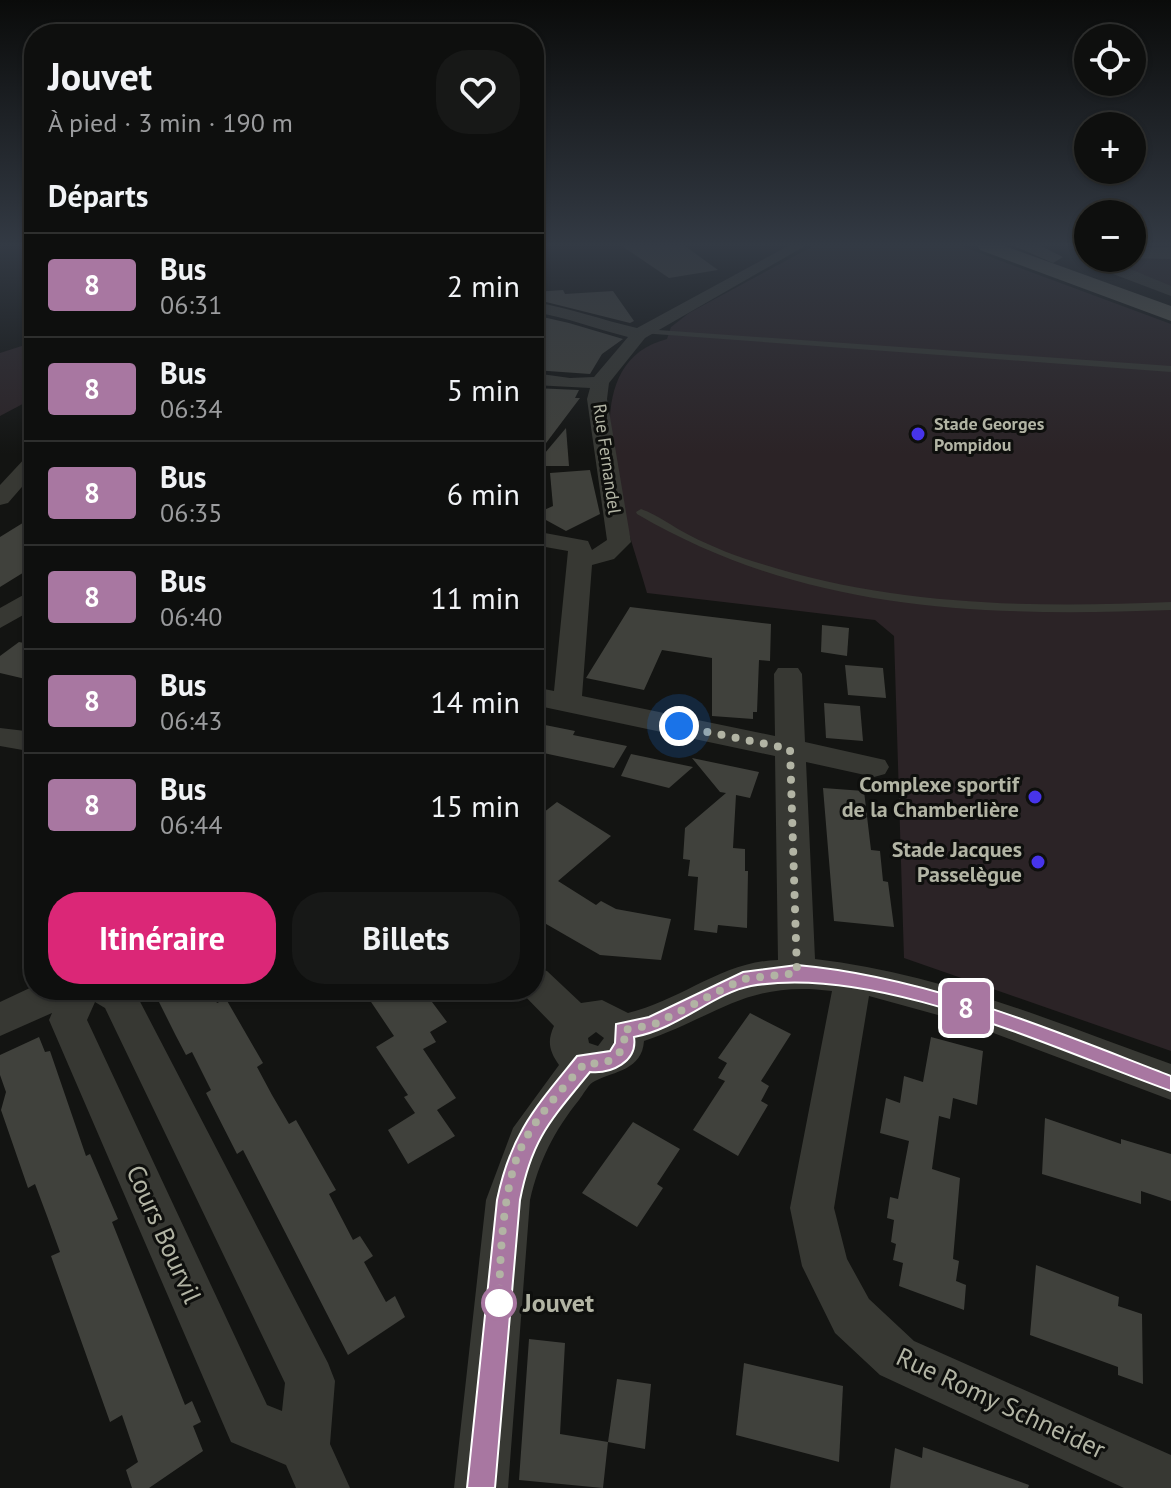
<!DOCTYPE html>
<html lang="fr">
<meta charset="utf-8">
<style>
body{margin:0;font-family:"PT Sans",sans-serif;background:#171817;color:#f1f3f6;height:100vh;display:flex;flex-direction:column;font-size:30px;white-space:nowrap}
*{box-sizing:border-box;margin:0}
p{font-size:26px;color:#9b9c9e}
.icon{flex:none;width:44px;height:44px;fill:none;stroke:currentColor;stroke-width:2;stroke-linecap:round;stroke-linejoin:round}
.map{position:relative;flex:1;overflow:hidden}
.sheet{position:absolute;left:24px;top:24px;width:520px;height:976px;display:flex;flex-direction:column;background:#0e0f0e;border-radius:32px;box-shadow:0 2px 6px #0004,0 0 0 2px #2e2f2e}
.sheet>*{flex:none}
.badge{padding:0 16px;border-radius:6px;font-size:28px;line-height:52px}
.buttons{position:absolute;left:1074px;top:24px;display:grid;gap:16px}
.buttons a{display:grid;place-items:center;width:72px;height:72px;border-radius:50%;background:#0e0f0e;box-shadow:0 2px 6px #0004,0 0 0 2px #2e2f2e;font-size:40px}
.you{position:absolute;width:40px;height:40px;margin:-20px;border:6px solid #fff;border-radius:50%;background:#1a73e8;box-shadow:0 0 0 12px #1a73e833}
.map>.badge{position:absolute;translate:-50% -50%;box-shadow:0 0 0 4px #fff}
h2{padding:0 24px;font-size:30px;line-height:72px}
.round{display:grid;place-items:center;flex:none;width:84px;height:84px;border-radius:32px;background:#171817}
.headline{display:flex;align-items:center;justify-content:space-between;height:136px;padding:0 24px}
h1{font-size:38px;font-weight:600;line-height:60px}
.primary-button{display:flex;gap:16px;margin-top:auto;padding:16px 24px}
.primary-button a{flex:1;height:92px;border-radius:32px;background:#db2777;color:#fff;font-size:32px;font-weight:600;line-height:92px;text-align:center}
.primary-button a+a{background:#171817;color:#f1f3f6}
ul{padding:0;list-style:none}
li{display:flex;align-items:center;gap:24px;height:104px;padding:0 24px;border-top:2px solid #2e2f2e}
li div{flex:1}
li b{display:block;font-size:30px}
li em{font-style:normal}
li .badge{min-width:88px;font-weight:700;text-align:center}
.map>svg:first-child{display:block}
.green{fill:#2b2326}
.building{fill:#40413c}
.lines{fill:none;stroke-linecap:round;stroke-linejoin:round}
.lane{fill:#373833;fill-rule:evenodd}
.street{fill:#373833;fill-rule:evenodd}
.secondary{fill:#474841;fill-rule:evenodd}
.primary{fill:#56574f;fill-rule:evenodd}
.line{fill:#a877a1;stroke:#fff;stroke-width:2}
.walk{stroke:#b2b4a4;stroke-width:8;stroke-dasharray:0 14.4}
.poi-dot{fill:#4734ea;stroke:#0e0f0d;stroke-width:3}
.stop-dot{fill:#fff;stroke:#a877a1;stroke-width:4}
.labels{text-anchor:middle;stroke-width:6;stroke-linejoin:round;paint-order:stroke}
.far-poi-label{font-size:18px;font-weight:bold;fill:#b2b4a4;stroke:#0e0f0d;text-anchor:start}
.far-street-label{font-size:18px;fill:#b2b4a4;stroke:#0e0f0d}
.poi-label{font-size:22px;font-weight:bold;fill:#b2b4a4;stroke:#0e0f0d;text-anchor:end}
.near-street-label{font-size:26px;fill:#b2b4a4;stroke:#0e0f0d}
.near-stop-label{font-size:26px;font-weight:bold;fill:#b2b4a4;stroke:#0e0f0d;text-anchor:start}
</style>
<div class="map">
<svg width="1171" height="1488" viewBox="0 0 1171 1488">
<rect width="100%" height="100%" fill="#131412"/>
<!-- green -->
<g class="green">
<path d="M813,246H961L1171,324V1051L904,958L894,636L875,620L647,593C629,528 563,366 667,339L671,327L689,313Z"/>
<path d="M1171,257V289L1109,266L1119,258Z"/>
<path d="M34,342V398L0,416V353Z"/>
</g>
<!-- building -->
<g class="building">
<path d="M622,246H685L718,270L669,278Z"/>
<path d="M563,290L565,294L613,291L634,321L630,323L534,299V292Z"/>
<path d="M534,315L569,323L623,339L602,354L590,374L534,370Z"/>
<path d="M534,388L579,390L575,398H580L534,459Z"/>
<path d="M566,428L569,466H534Z"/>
<path d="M590,470L600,514L566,531L535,514L553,506L550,473Z"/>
<path d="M34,516V566L0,587V537Z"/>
<path d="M630,607L771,624L770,661L759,660L757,712H753V719L712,716V658L662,650L644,690L586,678Z"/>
<path d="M822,625L849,628L847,656L821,652Z"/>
<path d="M19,642L34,645V681L0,673V656Z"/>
<path d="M845,665L883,668L886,698L848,695Z"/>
<path d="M824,703L860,706L863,741L826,738Z"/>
<path d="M545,725L575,731L573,735L627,746L614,768L534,751V727L543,729Z"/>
<path d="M631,754L693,767L669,788L621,776Z"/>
<path d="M692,758L759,772L750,798L736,795L733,848L745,849V871H748L747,928L718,925L717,933L694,930L698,877L688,876L690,860L683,859L685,828L726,793L720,792Z"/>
<path d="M823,788L864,791L871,850L880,851L883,881L888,882L894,927L834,921Z"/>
<path d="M557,802L611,836L558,881L596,905L601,901L616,909L671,919L661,960L600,955L534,917V820Z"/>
<path d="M161,990H210L217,1003L226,999L263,1063L257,1067L272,1095L289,1124L296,1120L336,1190L329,1194L353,1240L360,1236L373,1256L364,1262L386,1302L395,1296L405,1317L348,1355L243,1150L237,1154L206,1093L211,1090L192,1052L186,1055L176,1036L158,1000L164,997Z"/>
<path d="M363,990H423L447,1022L430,1032L436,1042L423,1049L456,1098L437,1110L455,1136L408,1164L388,1130L415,1113L404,1097L408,1095L376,1047L394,1036Z"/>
<path d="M750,1013L791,1034L761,1081L769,1086L761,1101L768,1105L738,1156L693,1130L725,1081L718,1078L727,1063L718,1058Z"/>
<path d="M39,1037L45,1052L50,1051L86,1156L90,1154L118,1219L112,1222L185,1405L192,1401L201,1422L193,1426L203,1451L149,1488H132L126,1470L138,1462L122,1415L110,1422L51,1256L60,1252L47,1216L35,1184L28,1188L1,1110L6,1092L0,1075V1055Z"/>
<path d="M931,1037L983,1051L977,1105L953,1098L950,1119L939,1116L932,1169L960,1178L953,1259L959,1261L956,1281L966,1285L964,1310L899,1286L903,1263L893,1260L896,1244L891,1242L894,1220L887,1218L890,1197L898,1199L909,1141L880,1133L886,1098L900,1103L904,1076L923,1082Z"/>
<path d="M1045,1118L1121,1144V1139L1171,1154V1201L1141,1191V1204L1042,1174Z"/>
<path d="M633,1122L680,1149L657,1184L663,1188L637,1227L582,1193Z"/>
<path d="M1036,1265L1119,1297L1118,1306L1142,1314L1143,1384L1118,1375V1367L1030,1335Z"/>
<path d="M529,1339L565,1343L560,1434L608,1442L603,1488L519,1480Z"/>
<path d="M744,1363L843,1386L839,1462L736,1435Z"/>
<path d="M617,1379L651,1384L645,1449L608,1442Z"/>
<path d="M923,1447L1029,1485L1028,1488H890L895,1448L922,1458Z"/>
</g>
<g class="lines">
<!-- lane -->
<g class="lane">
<path d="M644,329L1171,366V372L641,333V329Z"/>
<path d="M641,509C658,515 673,527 689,535C712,547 738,557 762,564C895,606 1033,608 1171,602V610C983,617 804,612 637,514L636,512Z"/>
</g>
<!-- street -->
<g class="street">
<path d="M788,246H805L645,338L609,383L607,399L631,542L614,559L592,565L582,696L775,736L774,674L778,668H798L802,674L805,742L885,760L889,767L885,774L874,777L806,762L815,959C939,973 1054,1022 1171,1064V1100L967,1023L869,996L834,1208L847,1259L869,1299L914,1341L1171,1455V1488H1124L880,1375L835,1333L802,1266L790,1208L832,991C747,980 718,1016 644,1041C642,1070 615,1071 595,1081C589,1083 583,1095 579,1100C554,1131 539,1161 530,1200L508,1488H454L486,1200L513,1128L559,1065C549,1051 547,1041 554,1026L519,990H534V967L547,971L581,1003L602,1000L628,1013C680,1001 723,961 778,960L775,756L534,705V687L554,691L568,551L534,545V531L588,541L592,550L607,540L587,399L590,388L534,385V373L570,378L594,377L628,337C596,329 566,317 534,312V302C570,308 602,320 637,328ZM596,1032L604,1038L598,1046L589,1043L588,1038Z"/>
<path d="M1088,258H1104L1171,286V296L1100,269Z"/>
<path d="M34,454V473L8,503L0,505V485L27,456Z"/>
<path d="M34,589V609L0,628V608Z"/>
<path d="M0,728L34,732V752L0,746Z"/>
<path d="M34,986V990H134L328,1363L335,1381L330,1444L350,1488H296L286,1465L231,1442L49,1020L52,1013L0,1036V1002ZM95,1002L105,1008L285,1383L282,1411L267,1405L87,1020Z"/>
</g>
<!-- secondary -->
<g class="secondary">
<path d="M1014,246H1041L1063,257L1053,263Z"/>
<path d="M1132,247H1171V259L1128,258H1132Z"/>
</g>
<!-- primary -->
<path class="primary" d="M977,246H1005L1171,306V321L980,250Z"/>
</g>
<!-- sky -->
<linearGradient id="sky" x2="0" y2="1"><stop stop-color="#0a0b0a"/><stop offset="0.54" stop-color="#333a44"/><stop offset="1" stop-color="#333a44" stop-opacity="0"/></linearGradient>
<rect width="1171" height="454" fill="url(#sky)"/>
<!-- line -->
<path class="line" d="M797,965C930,977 1054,1031 1171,1076V1091C1051,1048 877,964 751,986C714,993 678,1029 634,1037C638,1062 611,1074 590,1072C551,1120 532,1138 520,1200L495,1488H467L497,1200C511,1133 535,1108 577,1056L610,1051L615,1043L616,1024L649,1017L743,972Z"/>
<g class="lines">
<!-- walk -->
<path class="walk" d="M499,1303C500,1259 502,1203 516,1160C529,1123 560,1092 585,1063C604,1065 614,1062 625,1045L623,1030L653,1025L743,979L797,973L790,749L679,726"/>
</g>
<!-- markers -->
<g class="poi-dot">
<circle cx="918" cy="434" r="8"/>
<circle cx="1035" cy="797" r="8"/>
<circle cx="1038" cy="862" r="8"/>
</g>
<circle class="stop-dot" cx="499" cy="1303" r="16"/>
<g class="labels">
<!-- far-poi labels -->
<g class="far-poi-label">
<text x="934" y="430">Stade Georges<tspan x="934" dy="21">Pompidou</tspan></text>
</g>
<!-- far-street labels -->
<g class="far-street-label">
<text transform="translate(607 459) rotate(82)" y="6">Rue Fernandel</text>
</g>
<!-- poi labels -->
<g class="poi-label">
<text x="1019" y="792">Complexe sportif<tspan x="1019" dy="25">de la Chamberlière</tspan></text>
<text x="1022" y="857">Stade Jacques<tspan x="1022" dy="25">Passelègue</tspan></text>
</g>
<!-- near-street labels -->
<g class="near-street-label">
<text transform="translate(164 1234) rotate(66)" y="9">Cours Bourvil</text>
<text transform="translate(1001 1403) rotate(25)" y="9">Rue Romy Schneider</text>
</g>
<!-- near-stop labels -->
<g class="near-stop-label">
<text x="523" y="1312">Jouvet</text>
</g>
</g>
</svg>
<div class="buttons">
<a><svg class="icon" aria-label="locate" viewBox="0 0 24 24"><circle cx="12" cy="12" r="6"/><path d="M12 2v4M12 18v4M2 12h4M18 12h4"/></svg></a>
<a>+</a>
<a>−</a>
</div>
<div class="you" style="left:679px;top:726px"></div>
<b class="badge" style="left:966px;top:1008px;background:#a877a1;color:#fff">8</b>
<section class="sheet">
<div class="headline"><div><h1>Jouvet</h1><p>À pied · 3 min · 190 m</p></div><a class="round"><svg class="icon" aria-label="heart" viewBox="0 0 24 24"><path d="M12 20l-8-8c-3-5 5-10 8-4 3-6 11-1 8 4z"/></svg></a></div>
<h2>Départs</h2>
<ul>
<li><span class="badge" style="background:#a877a1;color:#fff">8</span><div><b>Bus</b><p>06:31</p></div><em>2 min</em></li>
<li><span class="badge" style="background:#a877a1;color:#fff">8</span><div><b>Bus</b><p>06:34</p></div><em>5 min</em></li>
<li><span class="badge" style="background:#a877a1;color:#fff">8</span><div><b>Bus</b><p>06:35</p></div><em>6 min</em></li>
<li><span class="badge" style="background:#a877a1;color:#fff">8</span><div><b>Bus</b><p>06:40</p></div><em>11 min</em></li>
<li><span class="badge" style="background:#a877a1;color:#fff">8</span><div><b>Bus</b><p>06:43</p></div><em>14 min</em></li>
<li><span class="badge" style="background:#a877a1;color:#fff">8</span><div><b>Bus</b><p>06:44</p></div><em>15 min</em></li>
</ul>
<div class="primary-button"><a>Itinéraire</a><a>Billets</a></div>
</section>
</div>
